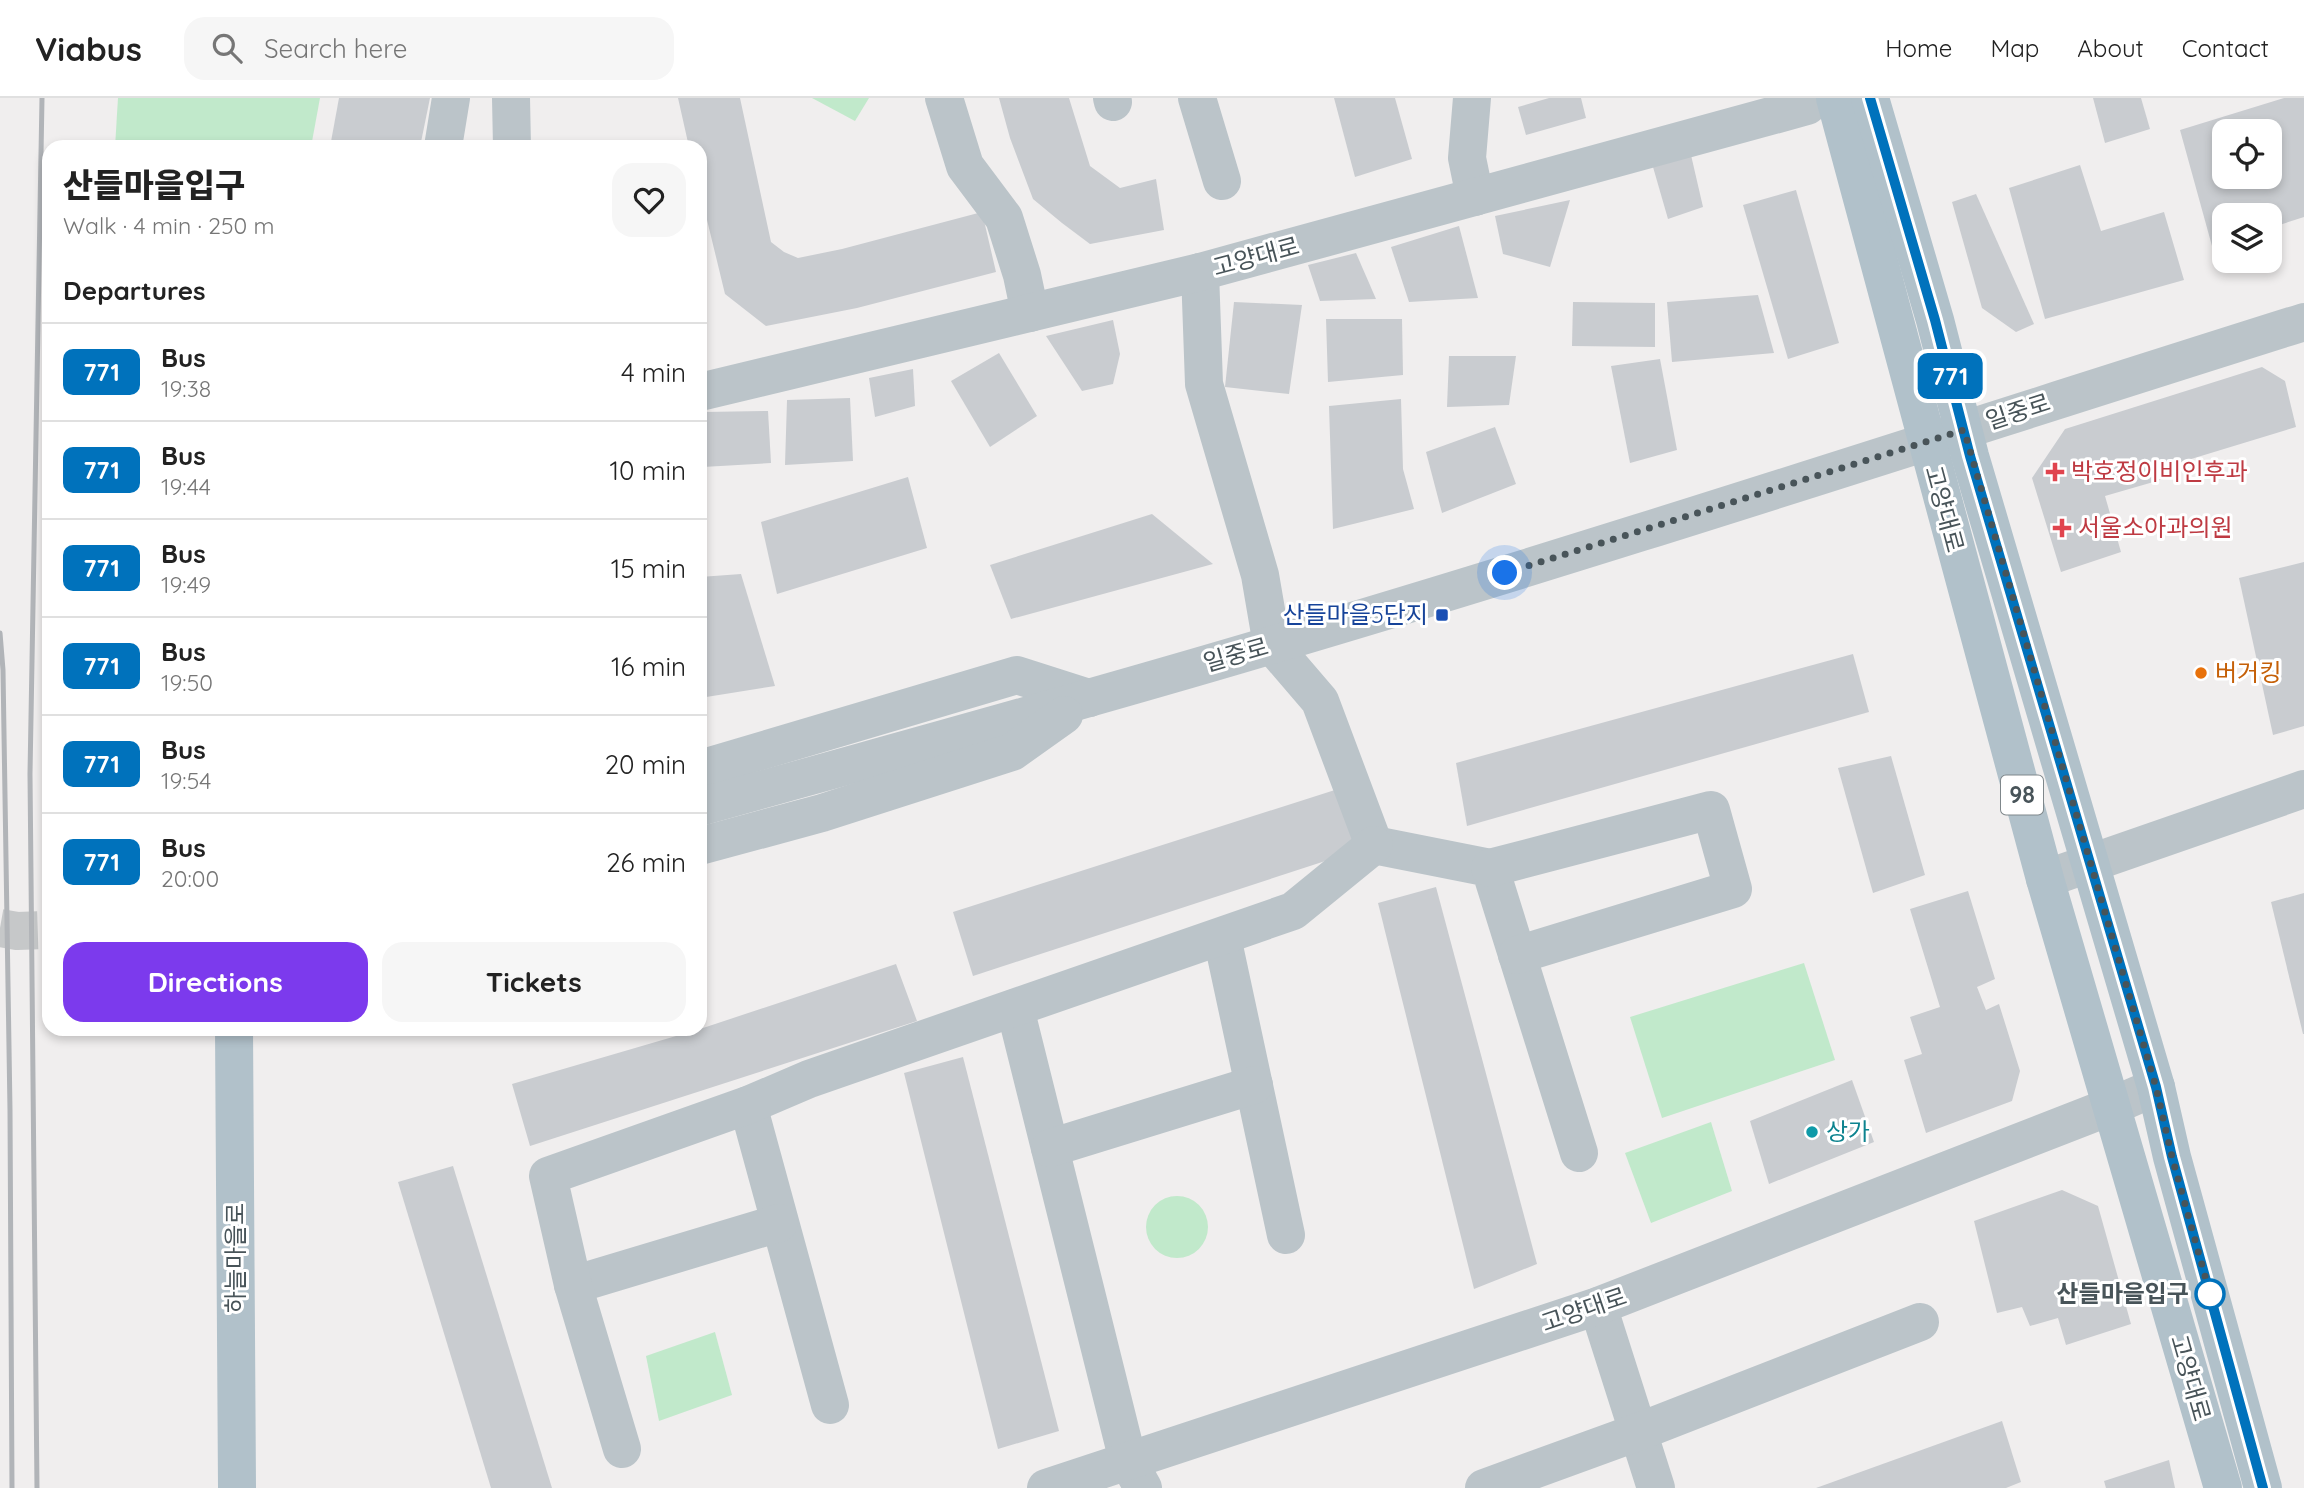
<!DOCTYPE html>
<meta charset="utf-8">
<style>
body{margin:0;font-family:Quicksand,"Noto Sans KR",sans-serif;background:#f6f6f6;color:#222;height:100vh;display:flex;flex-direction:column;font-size:26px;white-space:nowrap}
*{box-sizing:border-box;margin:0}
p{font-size:23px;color:#767676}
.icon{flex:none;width:38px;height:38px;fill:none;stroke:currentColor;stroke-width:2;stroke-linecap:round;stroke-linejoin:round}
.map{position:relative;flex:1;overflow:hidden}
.panel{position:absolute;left:42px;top:42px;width:665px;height:896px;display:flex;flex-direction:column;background:#fff;border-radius:21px;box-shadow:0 4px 10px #0003}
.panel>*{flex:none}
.badge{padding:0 14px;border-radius:10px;font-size:24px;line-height:46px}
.controls{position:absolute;left:2212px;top:21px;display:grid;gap:14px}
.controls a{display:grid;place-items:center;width:70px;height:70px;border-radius:14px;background:#fff;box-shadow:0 4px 10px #0003;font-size:35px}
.you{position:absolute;width:35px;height:35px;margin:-18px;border:5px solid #fff;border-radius:50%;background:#1a73e8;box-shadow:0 0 0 10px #1a73e833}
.map>.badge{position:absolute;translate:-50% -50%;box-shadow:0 0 0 4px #fff}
h2{padding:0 21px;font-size:26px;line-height:63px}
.round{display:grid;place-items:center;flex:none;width:74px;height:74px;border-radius:21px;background:#f6f6f6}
.summary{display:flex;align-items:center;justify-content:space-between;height:119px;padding:0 21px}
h1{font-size:33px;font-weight:800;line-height:52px}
.cta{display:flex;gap:14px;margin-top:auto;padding:14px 21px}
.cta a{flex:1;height:80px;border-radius:21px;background:#7c3aed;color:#fff;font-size:28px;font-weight:800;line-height:80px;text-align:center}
.cta a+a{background:#f6f6f6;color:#222}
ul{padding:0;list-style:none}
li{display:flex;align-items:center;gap:21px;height:98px;padding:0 21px;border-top:2px solid #e0e0e0}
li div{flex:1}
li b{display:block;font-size:26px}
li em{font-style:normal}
li .badge{min-width:77px;font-weight:700;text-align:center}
header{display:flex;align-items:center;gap:42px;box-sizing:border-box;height:98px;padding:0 35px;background:#fff;border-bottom:2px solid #e0e0e0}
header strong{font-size:33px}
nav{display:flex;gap:38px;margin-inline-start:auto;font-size:24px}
.search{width:490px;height:63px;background:#f6f6f6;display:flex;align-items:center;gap:18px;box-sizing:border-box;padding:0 24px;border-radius:21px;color:#767676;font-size:26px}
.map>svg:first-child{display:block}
.green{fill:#c1e9cb}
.building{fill:#c9ccd0;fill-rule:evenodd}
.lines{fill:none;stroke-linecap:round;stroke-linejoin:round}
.minor-tunnel{stroke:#c6c8c9;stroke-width:38;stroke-dasharray:38 19;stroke-linecap:butt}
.minor{stroke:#bbc4c9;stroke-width:38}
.major{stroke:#b1c1ca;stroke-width:38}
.rail{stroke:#b1b4b8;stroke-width:5}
.line-casing{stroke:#fff;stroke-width:16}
.line{stroke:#0072bc;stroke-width:10}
.walk{stroke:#485459;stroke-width:7;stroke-dasharray:0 12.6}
.health-dot{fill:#e0444e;stroke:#fff;stroke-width:2.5}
.transit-dot{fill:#1a4fb4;stroke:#fff;stroke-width:2.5}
.food-dot{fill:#e8710a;stroke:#fff;stroke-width:2.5}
.culture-dot{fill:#0f9aa8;stroke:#fff;stroke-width:2.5}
.stop-dot{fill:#fff;stroke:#0072bc;stroke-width:3.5}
.labels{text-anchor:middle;stroke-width:6;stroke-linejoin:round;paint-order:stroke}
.shield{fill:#fff;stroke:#7f878b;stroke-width:2}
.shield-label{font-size:23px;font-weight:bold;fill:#485459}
.street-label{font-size:24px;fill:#485459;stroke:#fff}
.health-label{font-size:24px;fill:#be3a42;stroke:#fff;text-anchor:start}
.transit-label{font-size:24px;fill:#164399;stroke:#fff;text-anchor:end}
.food-label{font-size:24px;fill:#c56008;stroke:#fff;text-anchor:start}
.culture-label{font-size:24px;fill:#0d838f;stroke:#fff;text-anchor:start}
.stop-label{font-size:24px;font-weight:bold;fill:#485459;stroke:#fff;text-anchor:end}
</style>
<header>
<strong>Viabus</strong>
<div class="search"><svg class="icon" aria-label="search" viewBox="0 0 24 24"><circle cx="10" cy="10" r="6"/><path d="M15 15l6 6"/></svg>Search here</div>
<nav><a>Home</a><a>Map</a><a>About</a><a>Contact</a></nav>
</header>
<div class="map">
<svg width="2304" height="1390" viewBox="0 0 2304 1390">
<rect width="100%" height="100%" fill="#f0eeee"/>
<!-- green -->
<g class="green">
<path d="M118,0H320L311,49H115Z"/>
<path d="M812,0H869L855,23Z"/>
<path d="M1804,865L1835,962L1662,1020L1630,919Z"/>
<path d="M1711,1024L1732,1093L1651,1125L1625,1055Z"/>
<circle cx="1177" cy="1129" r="31"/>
<path d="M715,1234L732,1297L659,1323L646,1258Z"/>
</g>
<!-- building -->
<g class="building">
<path d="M339,0H430L420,49H330Z"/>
<path d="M678,0H740L771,144L784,154L798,160L842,151L982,114L996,174L857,210L766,228L725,196L700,93V49H689Z"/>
<path d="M999,0H1069L1090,68L1120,90L1156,81L1164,132L1090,146L1062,125L1033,101L1010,40Z"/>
<path d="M1334,0H1395L1412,61L1355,79Z"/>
<path d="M1549,0H1581L1586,20L1526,37L1518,9Z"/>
<path d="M2093,0H2141L2150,31L2105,45Z"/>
<path d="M2284,0H2304V119L2270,130V117H2224V144L2212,148L2180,32ZM2224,33H2270V79H2224Z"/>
<path d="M1691,57L1703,109L1668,121L1653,69Z"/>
<path d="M2080,67L2101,133L2164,114L2184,182L2045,221L2009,90Z"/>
<path d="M1796,92L1839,245L1788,261L1743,107Z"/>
<path d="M1976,96L2034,226L2016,234L1982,210L1952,104Z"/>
<path d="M1570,102L1550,169L1503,156L1495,118Z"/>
<path d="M1459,128L1478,200L1409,204L1391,149Z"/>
<path d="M1356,155L1376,201L1320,203L1308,167Z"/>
<path d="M1758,197L1774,255L1672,264L1667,204Z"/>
<path d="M1234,204L1302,207L1289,296L1225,289Z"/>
<path d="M1573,204L1655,205V249L1572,248Z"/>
<path d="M1326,221H1402L1403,277L1328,284Z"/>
<path d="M1113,222L1120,256L1113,286L1082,293L1046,238Z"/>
<path d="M999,255L1037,318L990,349L951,283Z"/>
<path d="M1449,258H1516L1509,307L1447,309Z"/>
<path d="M1660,261L1677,352L1630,365L1611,268Z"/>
<path d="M2262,269L2285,283L2296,329L2178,365L2181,376L2105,398L2121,454L2061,474L2032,380L2065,331Z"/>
<path d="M913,271L915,308L875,319L869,280Z"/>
<path d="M850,300L853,363L785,367L787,302Z"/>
<path d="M1401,301L1403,371L1414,411L1333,431L1329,308Z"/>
<path d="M768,313L771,365L703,369L704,314Z"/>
<path d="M1495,329L1516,386L1442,415L1426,354Z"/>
<path d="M908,379L927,450L777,496L761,424Z"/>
<path d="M1152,416L1213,466L1011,521L990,467Z"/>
<path d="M2304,464V628L2273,637L2239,480Z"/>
<path d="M741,476L775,588L700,600V479Z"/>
<path d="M1853,556L1869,614L1467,728L1456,665Z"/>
<path d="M1891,658L1925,777L1873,795L1838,670Z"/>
<path d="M1338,691L1356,753L973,878L953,814Z"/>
<path d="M1436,789L1537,1166L1474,1191L1378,805Z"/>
<path d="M1968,793L1995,881L1977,889L1986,912L1999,906L2020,973L2012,1003L1926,1035L1904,962L1922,956L1910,919L1940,909L1910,811Z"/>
<path d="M2304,795V936H2303L2271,804Z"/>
<path d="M896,866L917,923L530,1048L512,986L700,931Z"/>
<path d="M963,959L1059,1333L998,1351L904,975Z"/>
<path d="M1852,982L1874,1044L1769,1086L1750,1023Z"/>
<path d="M453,1068L552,1390H491L398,1084Z"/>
<path d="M2062,1092L2098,1108L2131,1226L2066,1247L2058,1220L2030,1228L2022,1209L1997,1215L1974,1123Z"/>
<path d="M2002,1323L2021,1384L2006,1390H1816Z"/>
<path d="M2169,1362L2175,1390H2106L2104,1383Z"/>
</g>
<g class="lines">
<!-- minor-tunnel -->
<path class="minor-tunnel" d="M0,830L17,833L49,832"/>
<!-- minor -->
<g class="minor">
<path d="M511,0L512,49"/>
<path d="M944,0L965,68L1004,120L1022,177L1030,215"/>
<path d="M1112,0L1113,4"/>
<path d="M1197,0L1222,83"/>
<path d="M1472,0L1467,60L1475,99"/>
<path d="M443,49L451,0"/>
<path d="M1200,174L1204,286L1260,477L1272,547L1320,603L1374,747"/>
<path d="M700,294L1200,174L1807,8"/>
<path d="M700,671L1017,577L1089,600"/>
<path d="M700,709C892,655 1084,603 1275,546C1620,444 1961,332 2304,224"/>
<path d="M1374,747L1490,770L1579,1055"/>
<path d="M700,748L822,715L1012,654L1064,617"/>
<path d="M1490,770L1711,712L1733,791L1517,857"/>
<path d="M2045,781L2304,691"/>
<path d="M1222,839L1286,1137"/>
<path d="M1015,910L1128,1363L1143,1390"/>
<path d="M748,1007L830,1307"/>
<path d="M1050,1050L1254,987"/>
<path d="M573,1187L779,1125"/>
<path d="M1598,1208L1656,1390"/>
<path d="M622,1351L573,1187L548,1078L748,1007L809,981L1293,813L1374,747"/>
<path d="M1046,1390L1598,1208L2112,1008L2156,989"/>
<path d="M1484,1390L1638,1334L1920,1224"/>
</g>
<!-- major -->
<g class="major">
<path d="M1835,0L2045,781L2223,1390"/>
<path d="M1870,0L1935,222L1970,358L2156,989L2172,1059L2263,1390"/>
<path d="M234,931L237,1390"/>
</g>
<!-- rail -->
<g class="rail">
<path d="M0,535L3,572L10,1012L12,1390"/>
<path d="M37,1390L30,676L42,0"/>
</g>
</g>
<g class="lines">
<defs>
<path id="line" d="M1870,0L1935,222L1970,358L2156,989L2172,1059L2263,1390"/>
</defs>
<!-- line casing -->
<use href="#line" class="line-casing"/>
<!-- line -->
<use href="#line" class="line"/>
<!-- walk -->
<path class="walk" d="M1505,475L1964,332L2156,989L2172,1059L2210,1196"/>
</g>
<!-- markers -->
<g class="health-dot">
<path d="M2051.5 363.5h7v7h7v7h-7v7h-7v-7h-7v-7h7z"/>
<path d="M2058.5 419.5h7v7h7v7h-7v7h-7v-7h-7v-7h7z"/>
</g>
<rect class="transit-dot" x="1435" y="510" width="14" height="14" rx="3.5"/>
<circle class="food-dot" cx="2201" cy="575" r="7"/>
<circle class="culture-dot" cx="1812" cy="1034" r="7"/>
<circle class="stop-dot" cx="2210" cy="1196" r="14"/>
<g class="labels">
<!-- shield labels -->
<rect class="shield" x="2001" y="677.5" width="42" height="39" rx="5"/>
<g class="shield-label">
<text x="2022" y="705">98</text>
</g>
<!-- street labels -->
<g class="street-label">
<text transform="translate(1256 159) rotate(-15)" y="8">고양대로</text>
<text transform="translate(2018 314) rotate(-18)" y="8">일중로</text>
<text transform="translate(1944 411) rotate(75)" y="8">고양대로</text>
<text transform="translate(1236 557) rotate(-16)" y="8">일중로</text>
<text transform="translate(236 1160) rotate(-90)" y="8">하늘마을로</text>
<text transform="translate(1584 1212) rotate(-19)" y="8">고양대로</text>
<text transform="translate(2190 1280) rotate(74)" y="8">고양대로</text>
</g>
<!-- health labels -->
<g class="health-label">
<text x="2071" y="382">박호정이비인후과</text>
<text x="2078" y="438">서울소아과의원</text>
</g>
<!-- transit labels -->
<g class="transit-label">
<text x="1428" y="525">산들마을5단지</text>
</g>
<!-- food labels -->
<g class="food-label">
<text x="2215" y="583">버거킹</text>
</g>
<!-- culture labels -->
<g class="culture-label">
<text x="1826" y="1042">상가</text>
</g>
<!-- stop labels -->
<g class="stop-label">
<text x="2189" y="1204">산들마을입구</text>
</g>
</g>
</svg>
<div class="controls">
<a><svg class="icon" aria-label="locate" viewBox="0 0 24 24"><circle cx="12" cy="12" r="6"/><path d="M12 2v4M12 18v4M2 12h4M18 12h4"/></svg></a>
<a><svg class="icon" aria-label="layers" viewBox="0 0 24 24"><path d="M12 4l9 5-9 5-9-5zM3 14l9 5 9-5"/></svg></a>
</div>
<div class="you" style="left:1505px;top:475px"></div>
<b class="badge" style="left:1950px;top:278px;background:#0072bc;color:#fff">771</b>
<section class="panel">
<div class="summary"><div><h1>산들마을입구</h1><p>Walk · 4 min · 250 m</p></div><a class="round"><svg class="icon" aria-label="heart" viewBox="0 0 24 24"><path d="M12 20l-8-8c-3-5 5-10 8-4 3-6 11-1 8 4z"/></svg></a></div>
<h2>Departures</h2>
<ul>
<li><span class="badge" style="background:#0072bc;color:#fff">771</span><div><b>Bus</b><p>19:38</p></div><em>4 min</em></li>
<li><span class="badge" style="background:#0072bc;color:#fff">771</span><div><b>Bus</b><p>19:44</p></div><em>10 min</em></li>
<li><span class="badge" style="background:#0072bc;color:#fff">771</span><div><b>Bus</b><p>19:49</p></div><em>15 min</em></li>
<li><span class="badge" style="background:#0072bc;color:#fff">771</span><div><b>Bus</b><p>19:50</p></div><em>16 min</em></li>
<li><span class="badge" style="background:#0072bc;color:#fff">771</span><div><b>Bus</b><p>19:54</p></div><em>20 min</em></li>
<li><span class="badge" style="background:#0072bc;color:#fff">771</span><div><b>Bus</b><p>20:00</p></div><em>26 min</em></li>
</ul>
<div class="cta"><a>Directions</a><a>Tickets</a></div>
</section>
</div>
